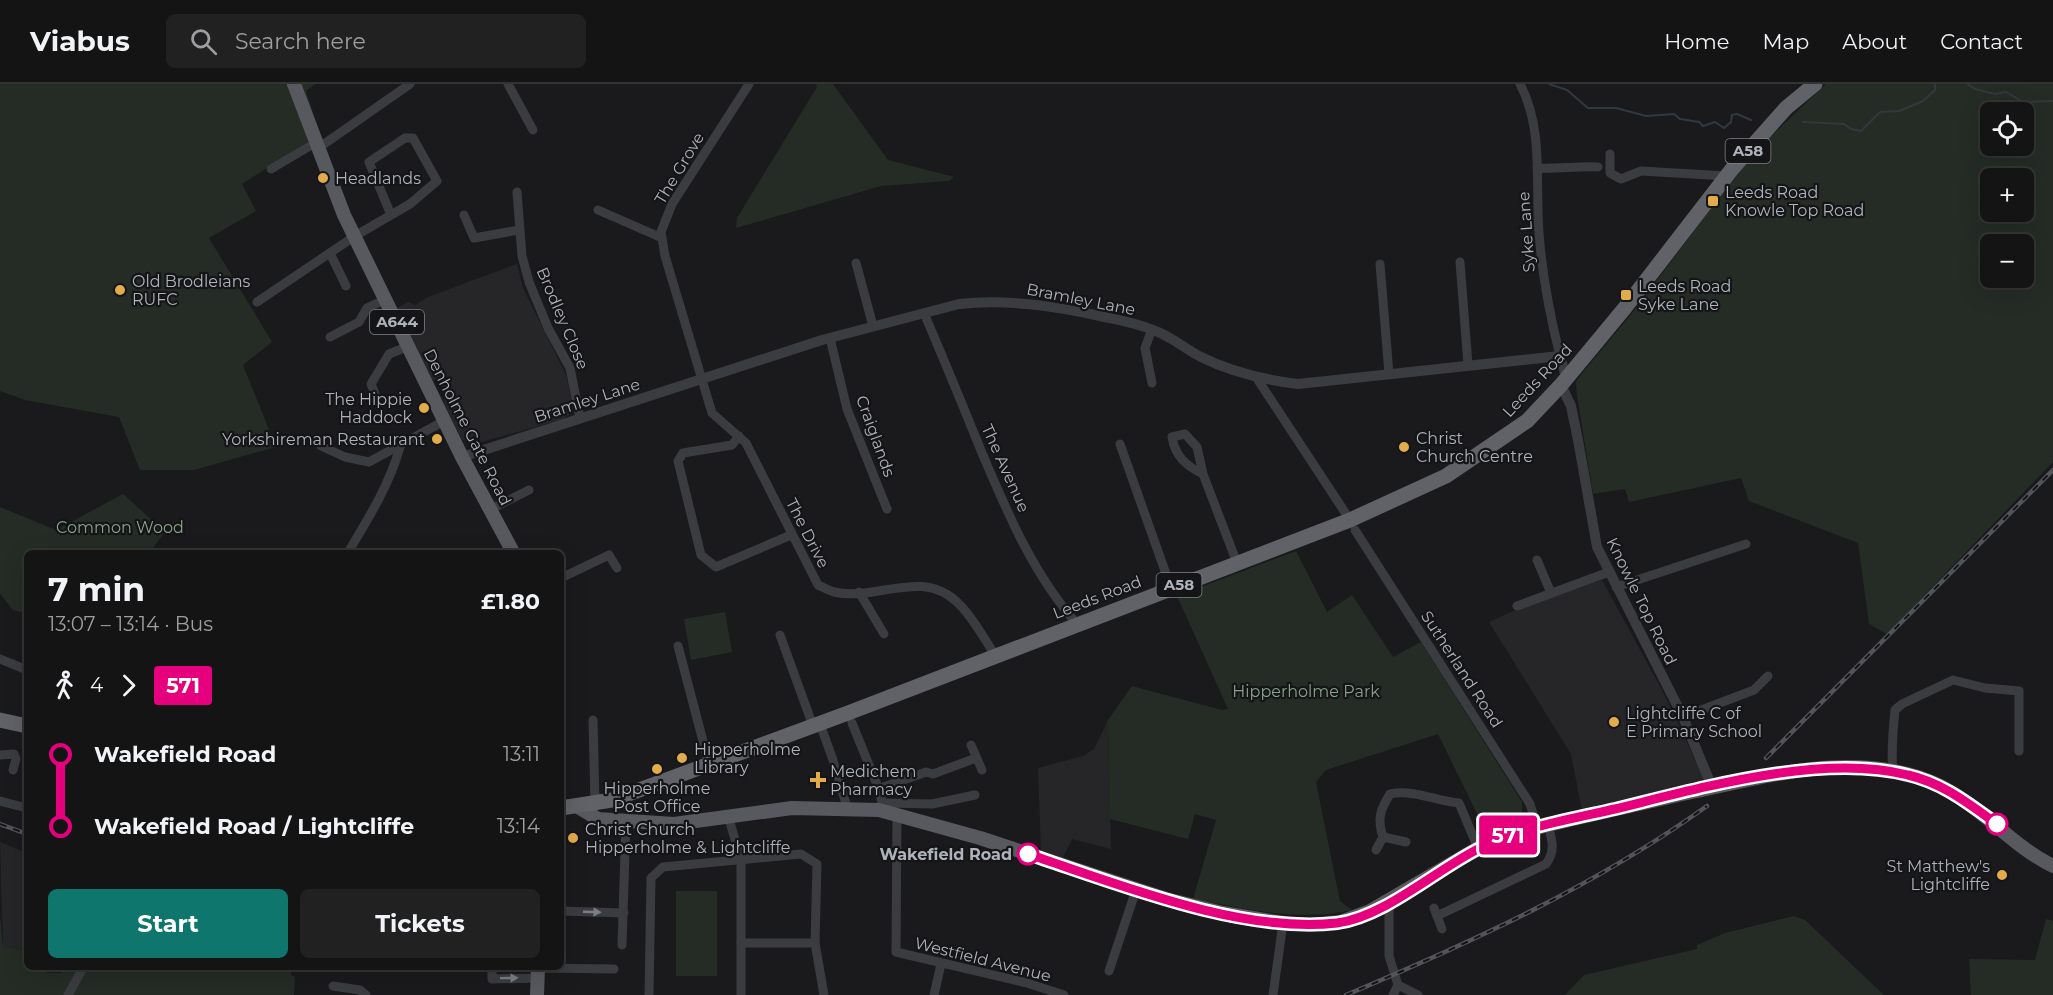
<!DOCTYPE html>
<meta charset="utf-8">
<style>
body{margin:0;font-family:Montserrat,sans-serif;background:#212122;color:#f1f3f6;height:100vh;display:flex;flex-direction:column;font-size:22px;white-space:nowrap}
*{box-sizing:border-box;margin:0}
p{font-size:20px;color:#9d9ea0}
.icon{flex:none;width:33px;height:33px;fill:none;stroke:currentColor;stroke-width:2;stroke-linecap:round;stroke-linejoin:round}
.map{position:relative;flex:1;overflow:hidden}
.side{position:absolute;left:24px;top:466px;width:540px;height:420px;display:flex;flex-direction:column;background:#141415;border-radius:9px;box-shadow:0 6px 24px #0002,0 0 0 2px #333334}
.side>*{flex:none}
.badge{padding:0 12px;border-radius:4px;font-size:21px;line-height:39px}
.fabs{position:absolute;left:1980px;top:18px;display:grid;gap:12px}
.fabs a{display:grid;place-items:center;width:54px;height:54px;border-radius:9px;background:#141415;box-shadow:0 6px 24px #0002,0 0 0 2px #333334;font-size:30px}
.map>.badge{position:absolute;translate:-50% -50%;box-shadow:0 0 0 3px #fff}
.legs{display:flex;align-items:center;gap:9px;height:66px;padding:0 24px;font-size:20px}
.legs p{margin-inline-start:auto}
.headline{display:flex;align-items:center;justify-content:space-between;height:102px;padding:0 24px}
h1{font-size:33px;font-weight:700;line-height:45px}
.action{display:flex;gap:12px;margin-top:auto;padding:12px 24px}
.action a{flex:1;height:69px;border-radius:9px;background:#0f766e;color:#fff;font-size:24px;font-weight:700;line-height:69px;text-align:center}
.action a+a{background:#212122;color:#f1f3f6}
ul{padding:0 24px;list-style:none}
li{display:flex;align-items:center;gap:21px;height:72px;font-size:22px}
li i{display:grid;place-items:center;width:9px;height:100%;margin:0 8px;background:currentColor}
li i::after{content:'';width:15px;height:15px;margin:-8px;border:4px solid;border-radius:50%;background:#141415}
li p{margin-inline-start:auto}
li:first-child i{background:linear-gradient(#0000 50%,currentColor 0)}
li:last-child i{background:linear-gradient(currentColor 50%,#0000 0)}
header{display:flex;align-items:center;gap:36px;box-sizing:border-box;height:84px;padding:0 30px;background:#141415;border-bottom:2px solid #333334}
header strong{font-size:28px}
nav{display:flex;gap:33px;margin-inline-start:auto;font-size:21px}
.search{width:420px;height:54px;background:#212122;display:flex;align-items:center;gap:15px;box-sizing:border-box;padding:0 21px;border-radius:9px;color:#9d9ea0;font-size:22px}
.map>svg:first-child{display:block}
.built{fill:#262629}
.green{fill:#242c25;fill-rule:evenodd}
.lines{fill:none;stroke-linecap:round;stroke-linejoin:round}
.stream{stroke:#31393f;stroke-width:2}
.minor{stroke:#3b3c40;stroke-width:9}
.tertiary{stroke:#3b3c40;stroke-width:10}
.primary{stroke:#57595f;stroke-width:14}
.trunk{stroke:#606268;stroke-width:15}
.rail-casing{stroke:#525459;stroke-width:4.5}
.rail{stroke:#151517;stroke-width:2;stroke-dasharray:7;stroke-linecap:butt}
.oneway{fill:#7a7d83}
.line-1-casing{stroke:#fff;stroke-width:14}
.line-1{stroke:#e6007e;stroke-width:9}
.poi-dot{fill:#e3ac4b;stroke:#151517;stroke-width:2}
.stop-1-dot{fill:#fff;stroke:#e6007e;stroke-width:3}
.labels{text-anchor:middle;stroke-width:4.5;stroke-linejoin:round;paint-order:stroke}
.shield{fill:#151517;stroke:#808389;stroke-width:1.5}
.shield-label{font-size:15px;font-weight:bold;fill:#aeb2ba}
.street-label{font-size:16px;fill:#aeb2ba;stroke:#151517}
.poi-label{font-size:16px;fill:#aeb2ba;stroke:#151517;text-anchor:start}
.park-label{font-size:16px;fill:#86a388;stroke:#151517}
.stop-label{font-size:16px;font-weight:bold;fill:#aeb2ba;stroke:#151517;text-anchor:end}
</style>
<header>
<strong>Viabus</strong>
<div class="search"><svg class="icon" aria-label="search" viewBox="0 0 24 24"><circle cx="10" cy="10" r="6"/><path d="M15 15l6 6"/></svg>Search here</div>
<nav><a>Home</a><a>Map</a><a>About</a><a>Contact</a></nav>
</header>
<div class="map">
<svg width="2053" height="911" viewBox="0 0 2053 911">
<rect width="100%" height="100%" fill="#1a1a1c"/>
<!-- built -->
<g class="built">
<path d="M517,180L523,204L566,291L573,323L570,330L563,335L475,360L462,356L445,321L440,295L431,297L397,224L408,218L415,221L428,213Z"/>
<path d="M1602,496L1662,606L1703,692L1701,700L1582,727L1571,670L1489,538L1529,520Z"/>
<path d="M1108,636L1111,765L1072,755L1063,774L1041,768L1038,684L1083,672L1094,665Z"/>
<path d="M0,758L27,769V867L3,862Z"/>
</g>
<!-- green -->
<g class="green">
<path d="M0,0H315L306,7L320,50L242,100L256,127L209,154L272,258L243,281L276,363L194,386H140L119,333L25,316L0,307Z"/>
<path d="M816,0H833L888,76L954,93L949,97L881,102L736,144L737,134L817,3Z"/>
<path d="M1826,0H2053V378L1887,550L1869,540L1858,459L1749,417L1741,394L1629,418L1625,405L1593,410L1577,311L1576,298L1583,288L1633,228L1752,70ZM1990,28H2024V62H1990ZM1990,94H2024V128H1990ZM1990,160H2024V194H1990Z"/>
<path d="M123,410L165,448L149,469L27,470V530L13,526L0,510V423L56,446Z"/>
<path d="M1296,467L1327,528L1352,511L1393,573L1421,558L1522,718V730L1502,743L1486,748L1438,650L1326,686L1316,698L1340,817L1352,826C1299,838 1246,825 1193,815L1216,736L1195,730L1188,755L1110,735L1108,636L1132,602L1222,626L1228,625L1177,512Z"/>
<path d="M725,528L732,568L691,576L684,535Z"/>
<rect x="676" y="807" width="41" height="85"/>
<path d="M0,832L3,862L27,867V884H46L47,889H61L64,884H291V891L295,893L294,911H0Z"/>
<path d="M1794,832L1805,836L1884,911H1565L1584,891L1697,865V861L1725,849Z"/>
<path d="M2046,835L2053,837V911H1971L1969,875L2035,876Z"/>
</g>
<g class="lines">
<!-- stream -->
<g class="stream">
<path d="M1549,0L1567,6L1588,24H1616L1646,32L1674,30L1680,35L1699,38L1703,42L1715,38L1724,44L1731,38L1732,31L1737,30L1751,36"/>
<path d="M1967,0L1975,5L1995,10L2006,8L2023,18L2053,17"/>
<path d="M1803,38L1844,40L1851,45L1861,47L1880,28L1899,27L1909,23L1923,17L1935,6V0"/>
</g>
<!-- minor -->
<g class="minor">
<path d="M508,0L533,46"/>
<path d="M749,0L672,120L661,148L665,172L712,329L746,359L818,501C823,503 829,507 834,508C877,518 921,483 958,519C973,533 984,555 995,571"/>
<path d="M1520,0C1544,45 1535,100 1539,149C1542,190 1550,232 1560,272"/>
<path d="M317,65L410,0"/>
<path d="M1610,70V89L1621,95L1641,87L1727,92"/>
<path d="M1537,84C1558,85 1577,82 1598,83"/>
<path d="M271,85L315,59"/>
<path d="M517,108L522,172L529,198L548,244L570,284L580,334"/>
<path d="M598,126L662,154"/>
<path d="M464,131L474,154L519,146"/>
<path d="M330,169L346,202"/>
<path d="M1460,178L1468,281"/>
<path d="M856,179L873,242"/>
<path d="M1380,180L1389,290"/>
<path d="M257,218L355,152L410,120L437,97L413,54H405L369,78L391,131"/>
<path d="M924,229C944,276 963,322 982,369C1008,430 1033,490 1077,540"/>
<path d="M330,253L359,238L367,224L386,215"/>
<path d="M830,254L847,325L887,425"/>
<path d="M1256,293L1350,436"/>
<path d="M1152,299L1145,264L1152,245"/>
<path d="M375,310L371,300L389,270L409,262"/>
<path d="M739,352L732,361L683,369L678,377L701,471L716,483L791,451"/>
<path d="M1120,360L1171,504"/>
<path d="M321,362L345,373L369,378L444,337"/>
<path d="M1203,390C1186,382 1175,372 1172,353L1185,350L1197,363L1203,390L1237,479"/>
<path d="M491,425L529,406"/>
<path d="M1355,446L1530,720L1537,743"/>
<path d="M347,470C368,435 389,402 400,363"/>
<path d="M1537,476L1551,509"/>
<path d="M561,494L609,471L617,484"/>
<path d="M1616,503L1746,460"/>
<path d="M859,508L884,550"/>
<path d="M1517,522L1609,488"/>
<path d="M780,551L813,642"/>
<path d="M678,562L709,680"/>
<path d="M0,575L27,586"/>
<path d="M1683,633L1754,606L1768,592"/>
<path d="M593,636L595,719"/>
<path d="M852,639L880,708L883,727"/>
<path d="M820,640L833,676"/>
<path d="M971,661L982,686"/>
<path d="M0,671L14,670L16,675L13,686"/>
<path d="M834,680L847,723"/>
<path d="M1893,688C1891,669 1893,645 1895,626L1902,620L1953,596L1985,604L2019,607V667"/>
<path d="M878,705L926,688L933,690L976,674"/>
<path d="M0,717L27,724"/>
<path d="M882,719L932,720L975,711"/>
<path d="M897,730L896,868L1027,899L1064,911"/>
<path d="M729,735L741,776V911"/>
<path d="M1383,753L1406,758"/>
<path d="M1376,766L1383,753C1377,735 1380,726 1390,710C1414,705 1435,717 1459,719L1478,764"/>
<path d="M1389,817V872L1398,901L1393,911"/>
<path d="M1434,824L1437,832L1546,780C1556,766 1552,756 1548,741"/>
<path d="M561,827L624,829"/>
<path d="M1437,832L1442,845"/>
<path d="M741,859H815"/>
<path d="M622,861L626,737"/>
<path d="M492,884V895L538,894"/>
<path d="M538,884L614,885"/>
<path d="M1109,887L1136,806"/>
<path d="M1398,901L1418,911"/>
<path d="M333,902L360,906L366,911"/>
<path d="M68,911L83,884"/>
<path d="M649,911L651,794L663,783L801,770L817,780L815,859L824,911"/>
<path d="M934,911L941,880"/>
<path d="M1273,911L1283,839"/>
</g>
<!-- tertiary -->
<g class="tertiary">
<path d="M1561,301L1571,322L1578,356L1597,463L1683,633L1712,703"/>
<path d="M462,373L822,256L959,220C1008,215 1052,222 1100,232C1118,236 1136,239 1153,246C1171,252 1185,265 1201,273C1231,288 1266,296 1298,300L1560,272L1566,293"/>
</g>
<!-- primary -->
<g class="primary">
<path d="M294,0L344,131L462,373L514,470"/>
<path d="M578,723L598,735L674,740L792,724L879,726L980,754L1166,815L1223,829L1283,839L1310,841L1340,838L1370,827L1478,764L1505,752C1567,735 1629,722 1692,708C1769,692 1852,667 1929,697C1977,716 2008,760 2053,782"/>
<path d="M537,911L538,884"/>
</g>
<!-- trunk -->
<g class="trunk">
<path d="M0,636L27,642"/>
<path d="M561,724L612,716L848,629L1350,436L1446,392L1527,337L1561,301L1624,225L1732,85L1786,24L1815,0"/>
</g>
<defs>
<g id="rail">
<path d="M1766,674L2053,386"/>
<path d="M0,740L27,750"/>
<path d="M1346,911C1472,858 1595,802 1707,722"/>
</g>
</defs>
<!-- rail casing -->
<use href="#rail" class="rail-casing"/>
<!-- rail -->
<use href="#rail" class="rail"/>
</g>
<!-- one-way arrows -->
<defs><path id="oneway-solid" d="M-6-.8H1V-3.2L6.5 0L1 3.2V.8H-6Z" transform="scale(1.5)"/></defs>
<g class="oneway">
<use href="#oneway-solid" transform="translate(592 828) rotate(2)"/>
<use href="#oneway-solid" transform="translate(509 894) rotate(-1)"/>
</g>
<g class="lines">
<defs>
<path id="line-1" d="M1028,770C1118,800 1242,850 1337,839C1385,833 1438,784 1482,763C1523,743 1570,735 1615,725C1701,704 1821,669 1908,691C1943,699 1969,720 1997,740"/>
</defs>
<!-- line-1 casing -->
<use href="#line-1" class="line-1-casing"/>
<!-- line-1 -->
<use href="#line-1" class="line-1"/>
</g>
<!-- markers -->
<g class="poi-dot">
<circle cx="323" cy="94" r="6"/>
<rect x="1707" y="111" width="12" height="12" rx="3"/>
<circle cx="120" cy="206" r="6"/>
<rect x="1620" y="205" width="12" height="12" rx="3"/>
<circle cx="424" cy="324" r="6"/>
<circle cx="437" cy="355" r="6"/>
<circle cx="1404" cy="363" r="6"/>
<circle cx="1614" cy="638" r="6"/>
<circle cx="682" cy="674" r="6"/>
<circle cx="657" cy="685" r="6"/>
<path d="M815 687h6v6h6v6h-6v6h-6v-6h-6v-6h6z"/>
<circle cx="573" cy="754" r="6"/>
<circle cx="2002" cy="791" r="6"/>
</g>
<g class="stop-1-dot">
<circle cx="1997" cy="740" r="10"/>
<circle cx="1028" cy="770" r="10"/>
</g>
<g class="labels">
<!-- shield labels -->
<g class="shield">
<rect x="1725.5" y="55" width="45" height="24" rx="4.5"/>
<rect x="370" y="226" width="54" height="24" rx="4.5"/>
<rect x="1156.5" y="489" width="45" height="24" rx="4.5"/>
</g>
<g class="shield-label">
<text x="1748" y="72">A58</text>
<text x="397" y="243">A644</text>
<text x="1179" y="506">A58</text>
</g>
<!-- street labels -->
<g class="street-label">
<text transform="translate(679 84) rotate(-59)" y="6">The Grove</text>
<text transform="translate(1526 148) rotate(-94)" y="6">Syke Lane</text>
<text transform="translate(1081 215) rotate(11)" y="6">Bramley Lane</text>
<text transform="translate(563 234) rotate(67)" y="6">Brodley Close</text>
<text transform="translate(1537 296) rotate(-47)" y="6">Leeds Road</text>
<text transform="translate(587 316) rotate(-18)" y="6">Bramley Lane</text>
<text transform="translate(468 343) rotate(63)" y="6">Denholme Gate Road</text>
<text transform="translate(876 352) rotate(70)" y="6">Craiglands</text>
<text transform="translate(1006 384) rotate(66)" y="6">The Avenue</text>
<text transform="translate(808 449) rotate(63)" y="6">The Drive</text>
<text transform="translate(1097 513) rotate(-21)" y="6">Leeds Road</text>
<text transform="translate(1642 517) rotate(64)" y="6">Knowle Top Road</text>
<text transform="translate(1462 585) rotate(57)" y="6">Sutherland Road</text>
<text transform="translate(983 875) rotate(14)" y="6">Westfield Avenue</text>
</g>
<!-- poi labels -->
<g class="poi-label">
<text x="335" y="100">Headlands</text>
<text x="1725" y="114">Leeds Road<tspan x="1725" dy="18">Knowle Top Road</tspan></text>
<text x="132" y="203">Old Brodleians<tspan x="132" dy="18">RUFC</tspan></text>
<text x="1638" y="208">Leeds Road<tspan x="1638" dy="18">Syke Lane</tspan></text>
<text x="412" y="321" text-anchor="end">The Hippie<tspan x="412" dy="18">Haddock</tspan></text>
<text x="1416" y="360">Christ<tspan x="1416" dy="18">Church Centre</tspan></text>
<text x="425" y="361" text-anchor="end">Yorkshireman Restaurant</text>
<text x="1626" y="635">Lightcliffe C of<tspan x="1626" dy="18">E Primary School</tspan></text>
<text x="694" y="671">Hipperholme<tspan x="694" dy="18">Library</tspan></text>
<text x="830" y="693">Medichem<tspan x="830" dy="18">Pharmacy</tspan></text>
<text x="657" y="710" text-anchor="middle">Hipperholme<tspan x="657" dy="18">Post Office</tspan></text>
<text x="585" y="751">Christ Church<tspan x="585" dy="18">Hipperholme &amp; Lightcliffe</tspan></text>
<text x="1990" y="788" text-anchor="end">St Matthew's<tspan x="1990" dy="18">Lightcliffe</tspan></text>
</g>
<!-- park labels -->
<g class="park-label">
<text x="120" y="449">Common Wood</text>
<text x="1306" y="613">Hipperholme Park</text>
</g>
<!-- stop labels -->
<g class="stop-label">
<text x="1012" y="776">Wakefield Road</text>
</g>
</g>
</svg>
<div class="fabs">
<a><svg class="icon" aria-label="locate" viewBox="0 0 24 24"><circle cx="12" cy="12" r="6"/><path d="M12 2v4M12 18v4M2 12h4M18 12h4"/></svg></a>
<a>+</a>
<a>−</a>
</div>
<b class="badge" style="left:1508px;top:751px;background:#e6007e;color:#fff">571</b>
<section class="side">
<div class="headline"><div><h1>7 min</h1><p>13:07 – 13:14 · Bus</p></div><b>£1.80</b></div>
<div class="legs"><svg class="icon" aria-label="walk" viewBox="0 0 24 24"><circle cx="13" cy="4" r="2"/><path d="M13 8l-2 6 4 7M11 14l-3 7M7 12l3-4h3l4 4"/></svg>4<svg class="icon" aria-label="forward" viewBox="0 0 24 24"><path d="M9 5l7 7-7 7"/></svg><b class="badge" style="background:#e6007e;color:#fff">571</b></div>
<ul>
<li><i style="color:#e6007e"></i><b>Wakefield Road</b><p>13:11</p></li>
<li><i style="color:#e6007e"></i><b>Wakefield Road / Lightcliffe</b><p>13:14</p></li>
</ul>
<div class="action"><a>Start</a><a>Tickets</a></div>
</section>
</div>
